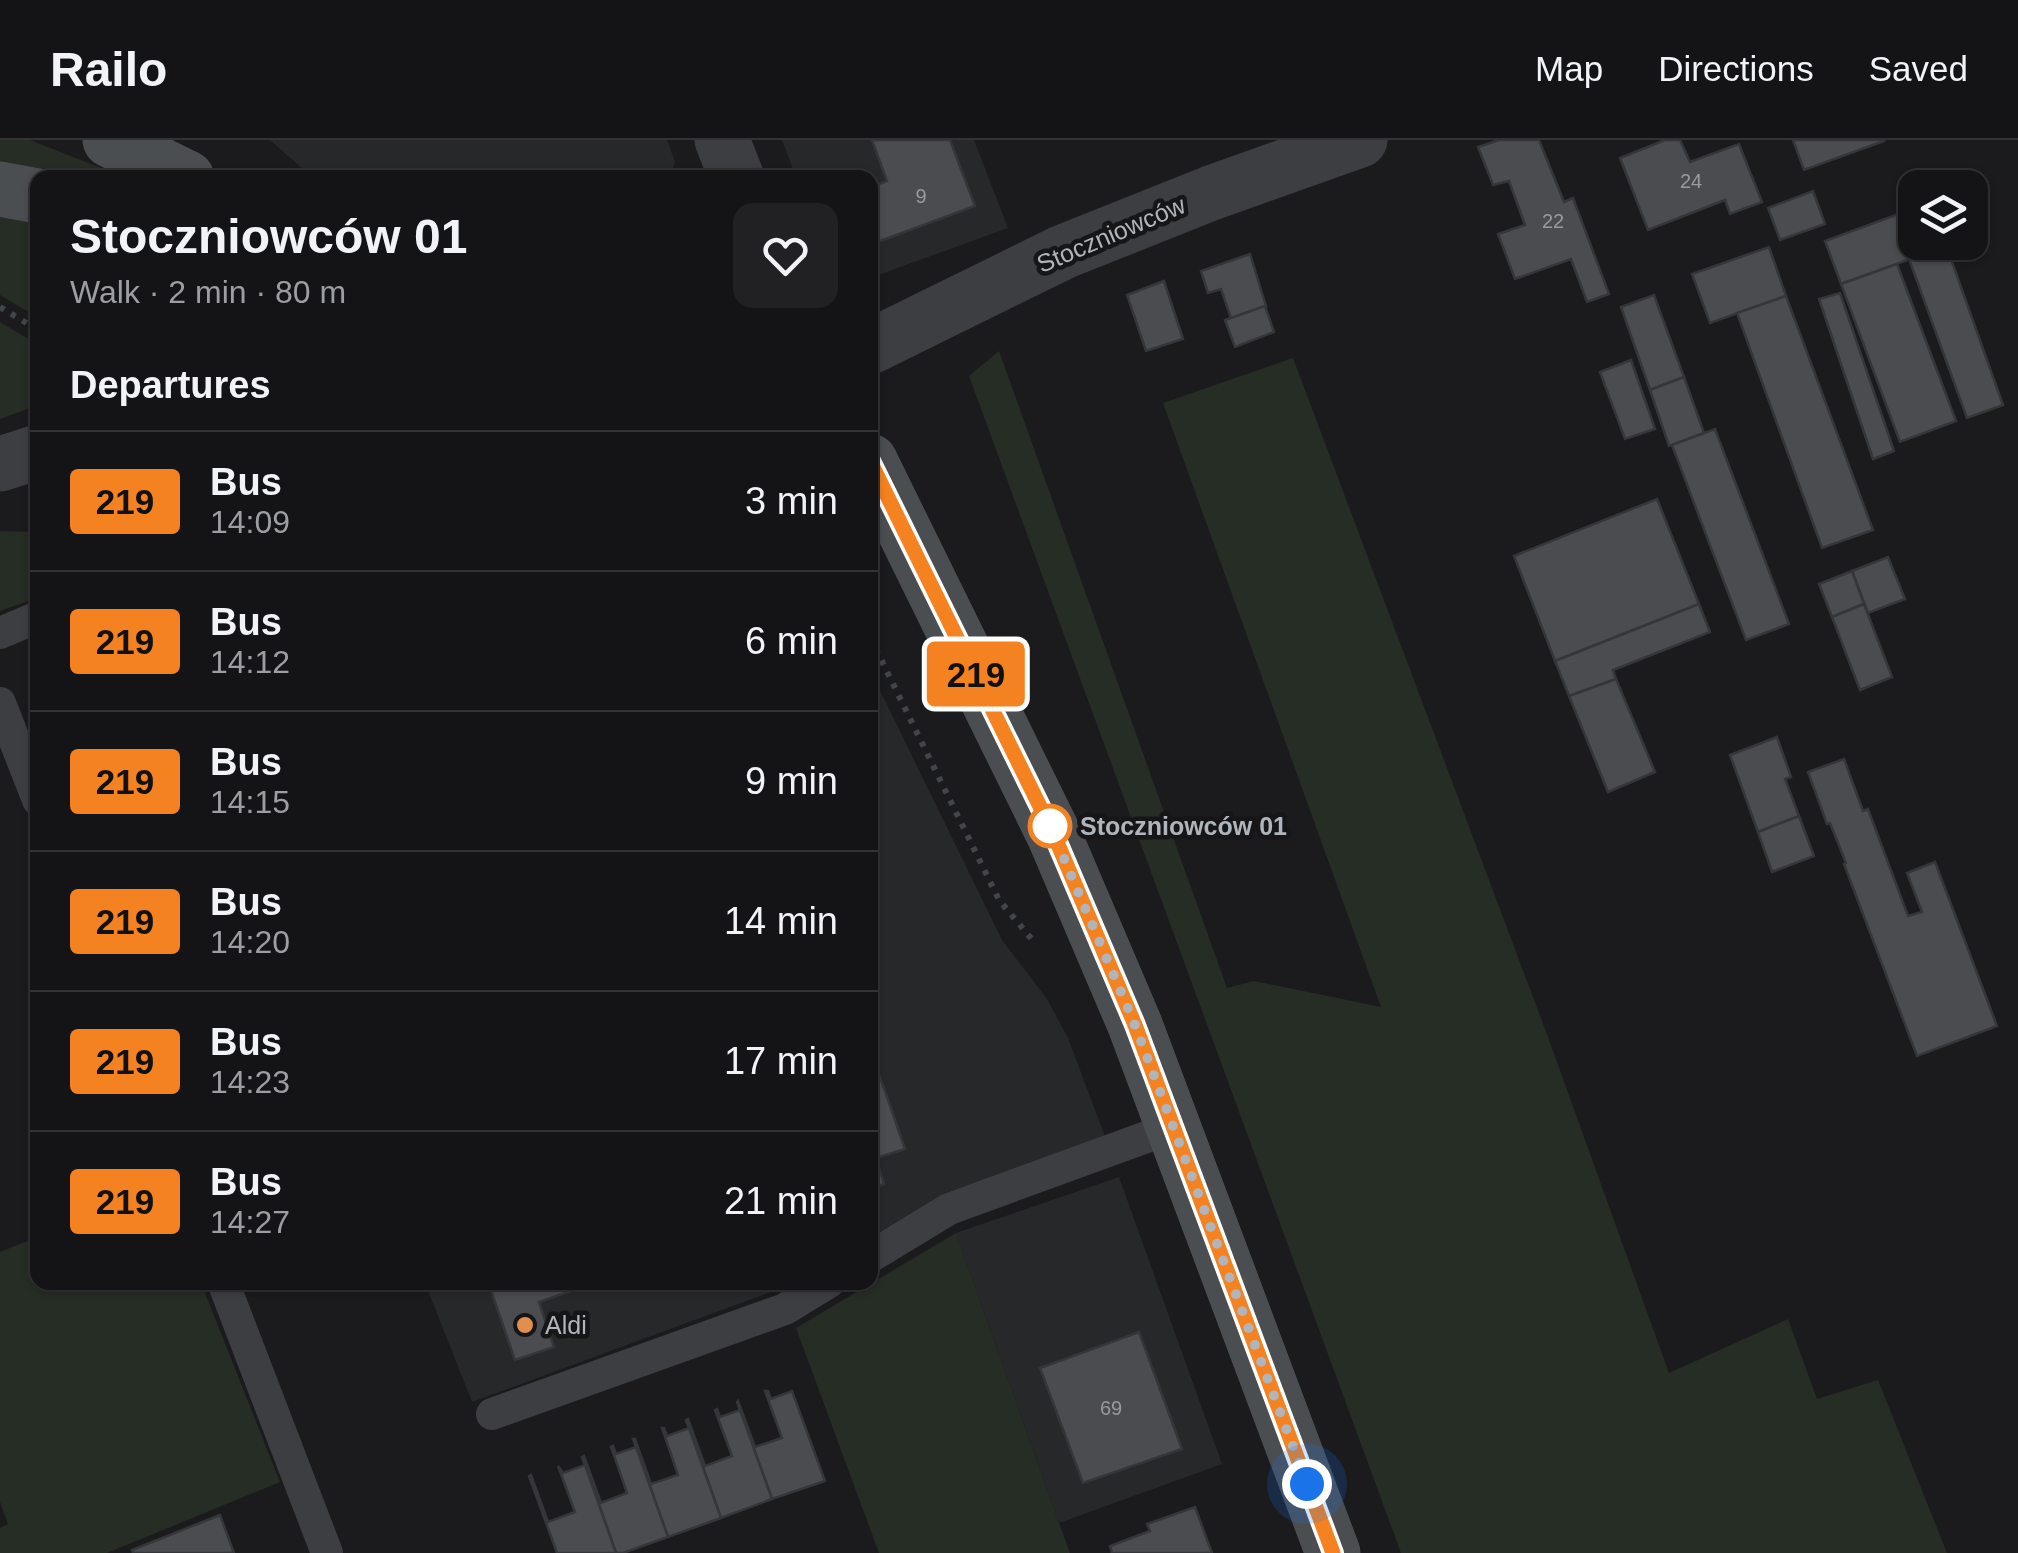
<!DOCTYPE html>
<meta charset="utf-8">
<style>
body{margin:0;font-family:Arial,sans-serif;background:#212123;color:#f1f3f6;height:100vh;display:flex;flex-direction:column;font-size:38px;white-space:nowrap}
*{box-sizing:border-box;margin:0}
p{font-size:32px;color:#9d9ea1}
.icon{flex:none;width:55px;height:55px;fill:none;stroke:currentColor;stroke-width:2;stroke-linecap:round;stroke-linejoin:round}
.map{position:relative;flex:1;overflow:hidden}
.details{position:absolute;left:30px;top:30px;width:848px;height:1120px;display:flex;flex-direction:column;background:#141416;border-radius:20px;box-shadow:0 2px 8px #0004,0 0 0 2px #333335}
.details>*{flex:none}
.badge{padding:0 20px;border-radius:8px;font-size:35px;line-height:65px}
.fabs{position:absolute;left:1898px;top:30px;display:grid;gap:20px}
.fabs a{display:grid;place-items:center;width:90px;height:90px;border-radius:20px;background:#141416;box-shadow:0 2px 8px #0004,0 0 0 2px #333335;font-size:50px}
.you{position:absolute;width:50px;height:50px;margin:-25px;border:8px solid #fff;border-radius:50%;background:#1a73e8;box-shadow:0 0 0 15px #1a73e833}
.map>.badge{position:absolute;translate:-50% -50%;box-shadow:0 0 0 5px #fff}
h2{padding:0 40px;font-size:38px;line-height:90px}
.round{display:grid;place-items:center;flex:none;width:105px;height:105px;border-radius:20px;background:#212123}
.head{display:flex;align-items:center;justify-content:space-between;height:170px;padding:0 40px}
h1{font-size:48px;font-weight:800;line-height:75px}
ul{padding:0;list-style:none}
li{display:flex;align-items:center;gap:30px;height:140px;padding:0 40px;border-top:2px solid #333335}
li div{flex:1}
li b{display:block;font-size:38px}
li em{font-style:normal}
li .badge{min-width:110px;font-weight:700;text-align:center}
header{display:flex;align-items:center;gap:60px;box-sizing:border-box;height:140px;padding:0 50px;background:#141416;border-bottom:2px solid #333335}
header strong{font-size:48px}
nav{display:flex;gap:55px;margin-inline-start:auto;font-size:35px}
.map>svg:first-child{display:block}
.built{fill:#27282a}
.green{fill:#262d25}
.building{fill:#4a4c4f;stroke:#353639;stroke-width:2.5}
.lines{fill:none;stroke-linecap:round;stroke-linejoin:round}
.path{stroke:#424649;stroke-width:6;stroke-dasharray:5 8;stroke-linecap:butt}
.lane{stroke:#3c3e42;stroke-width:32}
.street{stroke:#3c3e42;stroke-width:55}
.secondary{stroke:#4b4e51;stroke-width:55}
.line-casing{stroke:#fff;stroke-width:22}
.line{stroke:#f58220;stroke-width:15}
.walk{stroke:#afb5bb;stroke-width:10;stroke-dasharray:0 18}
.stop-dot{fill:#fff;stroke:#f58220;stroke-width:5}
.poi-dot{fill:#e18f4f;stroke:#161618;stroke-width:4}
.labels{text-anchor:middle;stroke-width:9;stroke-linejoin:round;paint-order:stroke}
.number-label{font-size:20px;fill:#969ba0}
.street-label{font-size:25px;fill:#afb5bb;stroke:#161618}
.stop-label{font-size:25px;font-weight:bold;fill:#afb5bb;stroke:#161618;text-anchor:start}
.poi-label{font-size:25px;fill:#afb5bb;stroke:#161618;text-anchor:start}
</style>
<header>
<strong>Railo</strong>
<nav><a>Map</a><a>Directions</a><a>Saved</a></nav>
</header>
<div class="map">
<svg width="2018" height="1413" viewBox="0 0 2018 1413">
<rect width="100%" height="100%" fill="#1b1b1d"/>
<!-- built -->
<g class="built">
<path d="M270,0H667L675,22L670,38L312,37Z"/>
<path d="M782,0H974L1008,88L870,138V38L796,37Z"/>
<path d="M870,530L1002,800L1047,859L1068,898L1106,999L945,1053L870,1098Z"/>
<path d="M1119,1037L1222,1324L1059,1383L956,1093Z"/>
<path d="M425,1143H795L472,1262Z"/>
</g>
<!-- green -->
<g class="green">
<path d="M0,0H30L124,37H68L22,28L0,27Z"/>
<path d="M0,74L37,79V177L0,155Z"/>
<path d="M0,182L37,204L38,265L0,279Z"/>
<path d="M999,211L1227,848L1254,841L1381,867L1163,263L1293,218L1548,897L1669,1233L1788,1179L1817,1259L1878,1240L1947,1413H1401L969,236Z"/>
<path d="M0,391L38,392L37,458L0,471Z"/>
<path d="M956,1093L1059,1383L1070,1413H879L796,1188Z"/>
<path d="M37,1097L38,1142L201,1143L280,1342L107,1413H0V1388L8,1384L0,1362V1112Z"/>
</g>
<!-- building -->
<g class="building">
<path d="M872,0H950L975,66L872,104L870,47L887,41Z"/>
<path d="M1499,0H1539L1564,62L1573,58L1609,154L1587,162L1571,119L1515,139L1498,94L1525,85L1509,41L1493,45L1478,7Z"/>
<path d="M1665,0H1680L1690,22L1739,4L1762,62L1730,74L1725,60L1648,90L1620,18Z"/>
<path d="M1793,0H1883L1884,1L1804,30Z"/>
<path d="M1813,51L1825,84L1780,100L1768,68Z"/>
<path d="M1915,68V102H1935L1938,109L1841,144L1825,101Z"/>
<path d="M1946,105L2003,265L1967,278L1909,119Z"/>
<path d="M1769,107L1786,156L1710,183L1692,134Z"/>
<path d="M1250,114L1266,166L1231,178L1221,149L1208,153L1201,131Z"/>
<path d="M1897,124L1956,281L1900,302L1841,144Z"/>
<path d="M1164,141L1183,199L1146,211L1127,155Z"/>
<path d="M1840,153L1894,311L1873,319L1819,159Z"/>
<path d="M1654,155L1684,237L1650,250L1621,167Z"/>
<path d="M1786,156L1873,390L1822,408L1737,173Z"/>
<path d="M1265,166L1274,192L1235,207L1225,180Z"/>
<path d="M1631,220L1655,289L1625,299L1600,232Z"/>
<path d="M1684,237L1704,293L1669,306L1650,250Z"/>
<path d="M1715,289L1789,484L1746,500L1672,305Z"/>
<path d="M1657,359L1699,464L1555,521L1514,416Z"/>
<path d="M1888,417L1905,459L1868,473L1852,431Z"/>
<path d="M1852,431L1864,464L1832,477L1819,444Z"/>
<path d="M1699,464L1710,492L1613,530L1616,539L1569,556L1555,521Z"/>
<path d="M1864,464L1892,537L1860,550L1832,477Z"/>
<path d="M1616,539L1655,632L1608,652L1569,556Z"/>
<path d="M1777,597L1791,637L1785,639L1799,676L1758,692L1730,615Z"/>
<path d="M1844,619L1863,671L1868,669L1908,776L1922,772L1907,733L1935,722L1997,886L1917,916L1844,724L1846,723L1830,683L1827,684L1808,632Z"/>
<path d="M1799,676L1814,716L1772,732L1758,692Z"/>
<path d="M870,908L905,1009L876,1018L884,1044L870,1049Z"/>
<path d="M488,1142H597L539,1162L554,1207L515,1220Z"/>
<path d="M1139,1192L1182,1309L1083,1343L1040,1228Z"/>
<path d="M765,1251H768L771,1259L792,1251L825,1341L772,1359L737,1262L738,1261L755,1307L782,1298Z"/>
<path d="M717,1269L720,1277L740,1270L772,1359L721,1378L686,1280L688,1279L705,1326L732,1316L715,1270Z"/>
<path d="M662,1288H664L667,1296L689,1288L721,1378L668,1397L633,1299H635L651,1344L678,1335Z"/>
<path d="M613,1306L616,1314L636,1307L668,1397L623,1413H616L582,1317L584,1316L601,1363L627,1353L611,1307Z"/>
<path d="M585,1325L616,1413H557L529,1336L531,1335L548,1382L575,1372L558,1326L563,1333Z"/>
<path d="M1195,1367L1212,1413H1112L1110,1406L1150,1391L1147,1384Z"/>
<path d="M220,1375L234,1413H133L132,1410Z"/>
</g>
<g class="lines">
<!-- path -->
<g class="path">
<path d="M0,167L38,190"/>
<path d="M870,497L999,760L1035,803"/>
</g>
<!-- lane -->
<g class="lane">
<path d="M0,493L38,477"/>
<path d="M0,563L38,660"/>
<path d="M870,1117L949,1069L1174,987"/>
<path d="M223,1142L327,1413"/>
<path d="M492,1274L785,1169L829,1142"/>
</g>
<!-- street -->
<g class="street">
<path d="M722,0L737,38"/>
<path d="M870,207L1063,112L1211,53L1360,0"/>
<path d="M0,324L38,312"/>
</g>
<!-- secondary -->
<g class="secondary">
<path d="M110,0L187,38"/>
<path d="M0,49L38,56"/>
<path d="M870,321L1054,695L1135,885L1333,1413"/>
</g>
</g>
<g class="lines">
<defs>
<path id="line" d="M870,321L1054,695L1135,885L1333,1413"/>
</defs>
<!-- line casing -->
<use href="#line" class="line-casing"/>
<!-- line -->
<use href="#line" class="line"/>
<!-- walk -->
<path class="walk" d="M1050,686L1135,885L1307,1344"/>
</g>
<!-- markers -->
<circle class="stop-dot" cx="1050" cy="686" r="20"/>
<circle class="poi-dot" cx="525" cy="1185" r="10"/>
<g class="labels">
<!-- number labels -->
<g class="number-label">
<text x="1691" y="48">24</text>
<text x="921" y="63">9</text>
<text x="1553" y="88">22</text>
<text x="1111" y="1275">69</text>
</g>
<!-- street labels -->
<g class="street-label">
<text transform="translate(1111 94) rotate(-23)" y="9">Stoczniowców</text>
</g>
<!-- stop labels -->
<g class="stop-label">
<text x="1080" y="695">Stoczniowców 01</text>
</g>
<!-- poi labels -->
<g class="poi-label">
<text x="545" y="1194">Aldi</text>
</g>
</g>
</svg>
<div class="fabs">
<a><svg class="icon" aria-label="layers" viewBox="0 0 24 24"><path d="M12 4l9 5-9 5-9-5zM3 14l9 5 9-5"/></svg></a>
</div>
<div class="you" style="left:1307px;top:1344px"></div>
<b class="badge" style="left:976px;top:534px;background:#f58220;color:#111">219</b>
<section class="details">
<div class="head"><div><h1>Stoczniowców 01</h1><p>Walk · 2 min · 80 m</p></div><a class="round"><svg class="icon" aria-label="heart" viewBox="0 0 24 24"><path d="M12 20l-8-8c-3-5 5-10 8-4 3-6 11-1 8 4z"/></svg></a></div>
<h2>Departures</h2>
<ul>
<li><span class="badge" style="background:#f58220;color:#111">219</span><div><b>Bus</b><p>14:09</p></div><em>3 min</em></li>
<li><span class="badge" style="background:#f58220;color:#111">219</span><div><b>Bus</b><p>14:12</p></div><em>6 min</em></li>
<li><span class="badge" style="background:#f58220;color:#111">219</span><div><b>Bus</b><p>14:15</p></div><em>9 min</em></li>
<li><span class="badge" style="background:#f58220;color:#111">219</span><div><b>Bus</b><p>14:20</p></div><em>14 min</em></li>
<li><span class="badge" style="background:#f58220;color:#111">219</span><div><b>Bus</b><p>14:23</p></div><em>17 min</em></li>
<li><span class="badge" style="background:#f58220;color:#111">219</span><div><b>Bus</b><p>14:27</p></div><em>21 min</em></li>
</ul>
</section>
</div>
